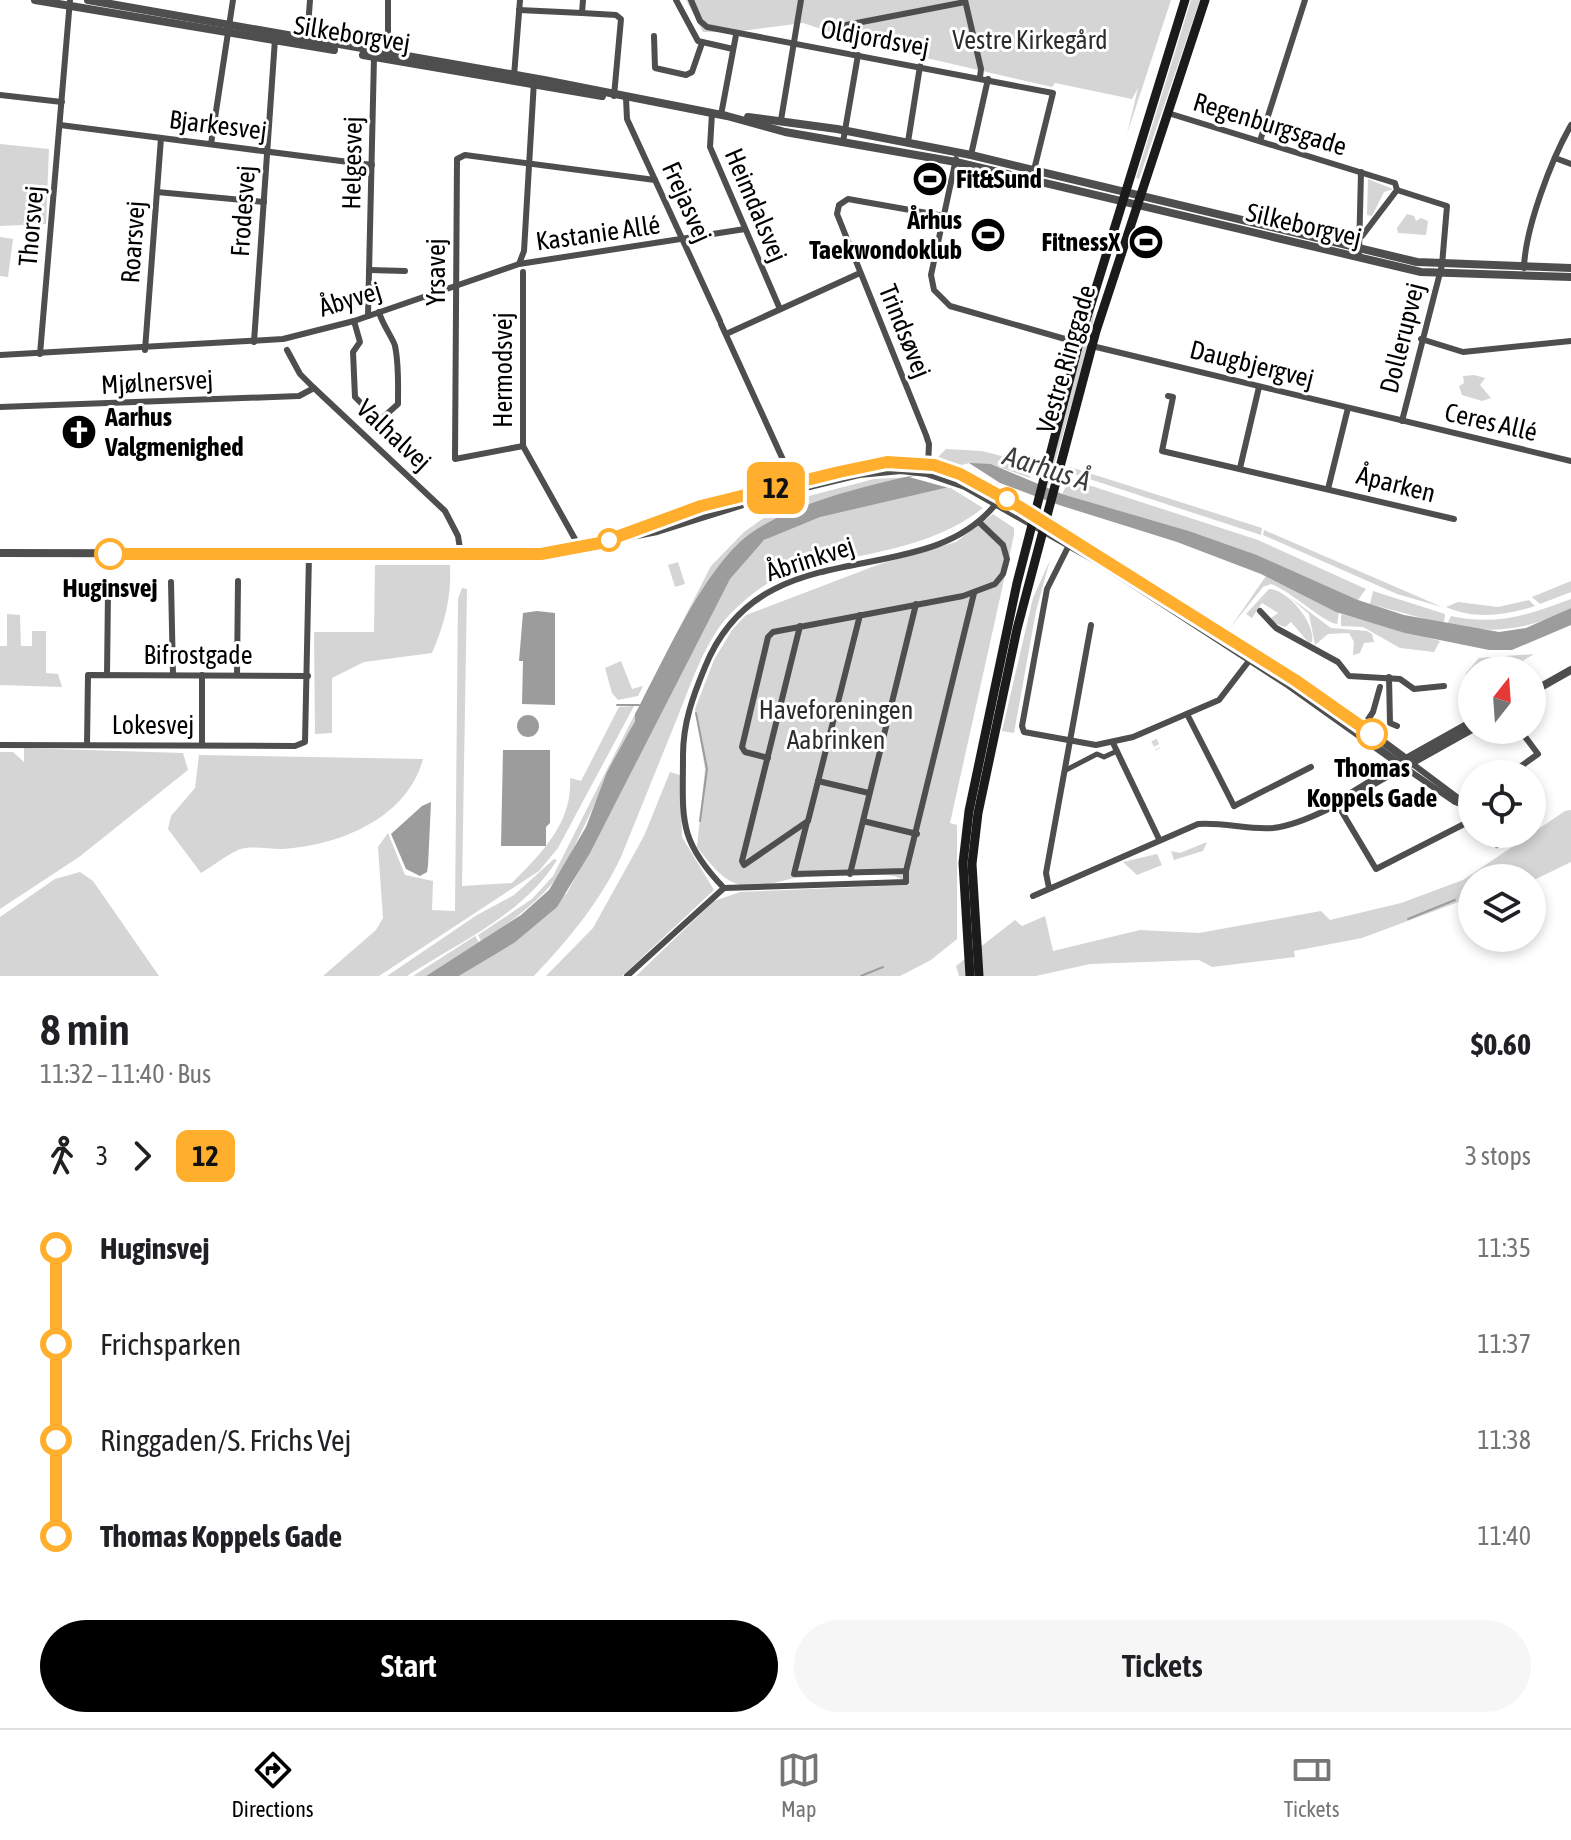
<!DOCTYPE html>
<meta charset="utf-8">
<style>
body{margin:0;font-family:"Asap Condensed",sans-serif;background:#f6f6f6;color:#202124;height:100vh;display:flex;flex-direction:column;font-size:30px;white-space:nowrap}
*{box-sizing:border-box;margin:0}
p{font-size:26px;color:#757577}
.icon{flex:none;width:44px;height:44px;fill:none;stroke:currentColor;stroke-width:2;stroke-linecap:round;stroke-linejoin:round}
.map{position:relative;height:976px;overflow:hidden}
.details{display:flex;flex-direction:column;background:#fff;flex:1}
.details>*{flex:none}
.badge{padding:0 16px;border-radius:12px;font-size:28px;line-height:52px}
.needle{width:52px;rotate:17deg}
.controls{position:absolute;left:1458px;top:656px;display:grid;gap:16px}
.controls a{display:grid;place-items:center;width:88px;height:88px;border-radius:50%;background:#fff;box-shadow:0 4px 12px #0003;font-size:40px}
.map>.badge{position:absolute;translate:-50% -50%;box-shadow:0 0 0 4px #fff}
.legs{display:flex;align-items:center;gap:12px;height:88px;padding:0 40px;font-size:26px}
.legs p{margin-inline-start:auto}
.summary{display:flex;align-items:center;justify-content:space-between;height:136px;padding:0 40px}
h1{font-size:44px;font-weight:600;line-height:60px}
.cta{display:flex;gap:16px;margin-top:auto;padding:16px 40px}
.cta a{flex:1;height:92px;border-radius:48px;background:#000;color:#fff;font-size:32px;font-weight:600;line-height:92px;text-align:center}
.cta a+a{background:#f6f6f6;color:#202124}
ul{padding:0 40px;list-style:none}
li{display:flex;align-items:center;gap:28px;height:96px;font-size:30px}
li i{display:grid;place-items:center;width:12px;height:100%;margin:0 10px;background:currentColor}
li i::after{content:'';width:20px;height:20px;margin:-10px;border:6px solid;border-radius:50%;background:#fff}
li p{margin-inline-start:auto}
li:first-child i{background:linear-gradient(#0000 50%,currentColor 0)}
li:last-child i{background:linear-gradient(currentColor 50%,#0000 0)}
.tab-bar{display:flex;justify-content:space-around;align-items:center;height:112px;border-top:2px solid #e0e0e0;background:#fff;font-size:22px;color:#757577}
.tab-bar a{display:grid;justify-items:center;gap:4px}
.tab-bar .on{color:#000}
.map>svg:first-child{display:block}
.green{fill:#d5d5d5}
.water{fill:#9c9c9c}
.pier{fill:#fff}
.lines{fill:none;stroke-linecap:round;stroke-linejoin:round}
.stream{stroke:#9c9c9c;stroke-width:2}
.minor-tunnel{stroke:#d9d9d9;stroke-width:6;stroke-dasharray:6 3;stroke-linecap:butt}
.pedestrian{stroke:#4e4e4e;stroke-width:5}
.minor{stroke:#4e4e4e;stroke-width:6}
.tertiary{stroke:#4e4e4e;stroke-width:8}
.secondary{stroke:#1b1b1b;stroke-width:9}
.line-1-casing{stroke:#fff;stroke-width:18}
.line-1{stroke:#ffae2d;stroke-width:12}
.stop-1-dot{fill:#fff;stroke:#ffae2d;stroke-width:4}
.labels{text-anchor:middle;stroke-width:6;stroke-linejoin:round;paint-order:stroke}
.street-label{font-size:26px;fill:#000;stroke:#fff}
.park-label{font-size:26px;fill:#2c2c2c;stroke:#fff}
.poi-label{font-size:26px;font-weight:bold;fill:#000;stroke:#fff;text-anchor:start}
.stop-label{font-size:26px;font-weight:bold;fill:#000;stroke:#fff}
.water-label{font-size:28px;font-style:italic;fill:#3d3d3d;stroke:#fff}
</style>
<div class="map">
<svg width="1571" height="976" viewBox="0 0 1571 976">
<rect width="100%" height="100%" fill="#fff"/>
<!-- green -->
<g class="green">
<path d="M686,0H1171L1127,134L1138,88L1132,99L1055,83L1052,87L866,44L803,23L734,32H703Z"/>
<path d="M1191,0H1200L1139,179L1136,178Z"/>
<path d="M0,144L49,149L46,224L0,226Z"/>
<path d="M1368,179L1393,189L1384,192L1372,216L1367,215Z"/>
<path d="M1407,214L1414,216L1416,221L1421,218L1428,221L1426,235L1398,233L1397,228Z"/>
<path d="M0,237L13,239L8,277L0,276Z"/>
<path d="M1094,311L1092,335L1045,496L1065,407Z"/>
<path d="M1474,375L1485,378L1480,385L1491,398L1482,401L1462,395L1459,386L1464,383L1463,376Z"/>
<path d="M946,449L982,451L1032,464L1030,478L991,464L957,465L938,457Z"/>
<path d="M1070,467L1262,528L1261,535L1068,472Z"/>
<path d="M910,477C833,496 748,513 705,587C684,622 669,669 642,700L711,566L744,532L786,502L874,479Z"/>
<path d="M1070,479L1258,540L1366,589L1358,600L1257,555L1189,531L1062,494Z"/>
<path d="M949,487L983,508C931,549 865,553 802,568C775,575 750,594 731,613C705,640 692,682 678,716C659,763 640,810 621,857C599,903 569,939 534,976H459L514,943L567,893L616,802L712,607C726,585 743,555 765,540C808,510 897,497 949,487Z"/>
<path d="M993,514L1014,528V535L950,823L957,825V939L931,960L900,976H636L714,901L740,892L910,885C906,882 900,878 894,876C883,873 802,876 790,879C739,892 729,889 697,847L705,769L695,709L714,660L732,630L746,615L880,564L956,542Z"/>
<path d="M1264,530L1442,607L1397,594L1263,535Z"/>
<path d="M1050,560L1036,611L1014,733L1002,731L1033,598Z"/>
<path d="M678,562L685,584L675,587L668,565Z"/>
<path d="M375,565H450C452,596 444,626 432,653L364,662L332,678V733L315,734L314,632H374Z"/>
<path d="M1266,576L1339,613L1337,624C1324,623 1291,591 1271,584L1263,587L1230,628Z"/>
<path d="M1571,581V592L1540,604L1532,597Z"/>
<path d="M462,588L467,589L462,886L512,883C541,854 573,822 570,778L581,781L619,707L634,706L558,848L539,871L379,976H323L376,930L383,918L378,847L388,833L405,875L433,881L432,910L455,911L458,599Z"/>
<path d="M1269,589C1287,589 1316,623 1312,642L1309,643L1291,622L1285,627L1274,623L1271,618L1278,613L1262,603L1252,618L1246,614Z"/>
<path d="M1373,591L1445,614L1444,624L1370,604Z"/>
<path d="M1288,596L1331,628L1367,631L1372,634L1374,642L1364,643L1360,653L1353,655L1354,642L1349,633L1328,634L1315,645L1309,614Z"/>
<path d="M1571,599V608C1529,630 1494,635 1447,624L1451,616C1496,626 1529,615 1571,599Z"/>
<path d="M1529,600L1535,606C1506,615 1475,620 1446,607L1458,602L1498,607Z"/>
<path d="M7,614L20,615L21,646H32V631H46V673L58,674L62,687L0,685V646H7Z"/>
<path d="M1341,614L1440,641L1434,652L1400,648L1363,627L1341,626Z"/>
<path d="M1534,654L1508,670C1485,667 1492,656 1470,673L1472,692L1465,696L1466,673L1479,658Z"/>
<path d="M621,661L632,689L643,686L638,696L618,700L612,693L605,668Z"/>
<path d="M635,714V720L564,868C542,900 514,920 481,941L478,935L532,899L553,876Z"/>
<path d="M24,748L183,753L188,770L79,857L0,909V752H13L24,762Z"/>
<path d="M199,755L423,759C407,819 338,846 281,849C268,849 250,845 238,850C225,856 213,866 201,873L168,829L171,816L195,788Z"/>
<path d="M670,772L680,775L682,837L714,890L622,976H546L593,928L644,836Z"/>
<path d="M1571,810V862L1532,881L1472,878V897L1362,938L1294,951L1295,957L1212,967L1199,960L1090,964L1036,976H959L956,966L1015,920L1022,926L1045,916L1053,951L1140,930L1199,933L1321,911L1330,920L1401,903L1463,880L1565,811Z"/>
<path d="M1207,842L1203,851L1174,860L1171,851L1180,853Z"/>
<path d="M1157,854L1162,865L1137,875L1123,862Z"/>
<path d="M554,859L557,860C524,914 459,942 407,976H387L477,915L514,895Z"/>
<path d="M80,872L93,881L159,976H0V917L55,879Z"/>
<path d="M475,936L479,942L426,976H413Z"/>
</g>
<!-- water -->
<g class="water">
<path d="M970,463L991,464L1062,494L1189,531L1257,555L1358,600L1404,615L1499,632L1526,628L1571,608V625L1512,650H1489L1405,633L1336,612L1261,574L1177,542L1059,505L1000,483L949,487L820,517L764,540L730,579L590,853L557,907L514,943L459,976H426L521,915L549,890L586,827L607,772L635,721V714C663,662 698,581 740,542C790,497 904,478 970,463Z"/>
<path d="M537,611L555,613V705L522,704L523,661H519L523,613Z"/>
<circle cx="528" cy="726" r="11"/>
<path d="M503,750H550V823L546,827V846H501Z"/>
<path d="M431,802L428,866L427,872L420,876L406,869L391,834L422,806Z"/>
</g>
<!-- pier -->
<path class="pier" d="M969,463L1000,483L949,488L909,477Z"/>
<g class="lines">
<!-- stream -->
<g class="stream">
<path d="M617,705H639"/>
<path d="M696,713L707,769L700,821"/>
<path d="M1408,919L1455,900"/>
<path d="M861,976L883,967"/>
</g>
<!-- minor-tunnel -->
<path class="minor-tunnel" d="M1154,740L1158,749"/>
<!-- pedestrian -->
<path class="pedestrian" d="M1066,770L1097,754L1104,757L1117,751"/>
<!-- minor -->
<g class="minor">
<path d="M388,0V56"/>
<path d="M676,0L698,41L733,49"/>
<path d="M691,0L700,21L707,27L1053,93L1033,174"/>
<path d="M965,0L981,69L980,77"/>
<path d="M519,10L582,13L583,0"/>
<path d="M582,13L616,15L621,19L614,96"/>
<path d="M836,27L965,2"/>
<path d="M654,36L655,68L686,75L692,72L702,43"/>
<path d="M307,40L310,0"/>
<path d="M514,76L520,0"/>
<path d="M0,95L62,102"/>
<path d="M626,98L627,119L720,321"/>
<path d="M712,113L710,147L780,309"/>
<path d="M1168,113L1395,183L1397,190L1362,236"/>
<path d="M721,115L736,35"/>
<path d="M781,120L801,0"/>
<path d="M60,125L372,165"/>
<path d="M1260,141L1305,0"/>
<path d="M843,142L858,55"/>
<path d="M908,142L920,66"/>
<path d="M211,144L233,0"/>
<path d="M971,155L988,79"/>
<path d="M1555,158L1571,164"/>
<path d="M956,159L931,275L934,290L950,306L1079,343"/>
<path d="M1397,190L1447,206L1442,265L1402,421"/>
<path d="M157,192L264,202"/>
<path d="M1359,253L1361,172"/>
<path d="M519,264L745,229"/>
<path d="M1524,268C1525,229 1551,160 1571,125"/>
<path d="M369,270L405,271"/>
<path d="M523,272V446L580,548"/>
<path d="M368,316L374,57"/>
<path d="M354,321L360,342L353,352L355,397L379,421L398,404C398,385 399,364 395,346C394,340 382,324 379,312"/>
<path d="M721,324L795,486"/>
<path d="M726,334L860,273"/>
<path d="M1421,339L1463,352L1571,341"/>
<path d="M254,342L275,39"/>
<path d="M1092,346L1571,461"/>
<path d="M145,350L161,138"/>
<path d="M287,350L300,374L314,388L445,511L458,536L461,555"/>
<path d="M40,354L70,0"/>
<path d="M0,355L283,339L354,321L519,264L524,251L534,81"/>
<path d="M1168,396L1173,397L1162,451L1454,519"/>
<path d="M0,407L299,396L314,388"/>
<path d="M523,446L455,459L457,159L465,155L655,180"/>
<path d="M928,466L929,444L926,435L837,214L839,205L848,199L944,216"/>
<path d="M1240,468L1259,387"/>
<path d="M1328,489L1348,408"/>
<path d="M1068,547L1047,589L1022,726L1024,732L1096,745L1133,737L1219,700L1252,657"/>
<path d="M171,582L173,675"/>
<path d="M1260,611L1276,628L1338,662L1349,676L1400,679L1414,689L1444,686"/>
<path d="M800,626L742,861L744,865L808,821L860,615"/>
<path d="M107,675L108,592"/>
<path d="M202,675V745"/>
<path d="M237,675L238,581"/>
<path d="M1389,677L1390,723L1397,726"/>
<path d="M1187,714L1234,806"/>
<path d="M1361,730L1373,712L1380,687"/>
<path d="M1113,743L1159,839"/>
<path d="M0,745L295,746L305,742L309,555"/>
<path d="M87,745L88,675L308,676"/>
<path d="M768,758L745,752L742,747L768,637L773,632L963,596L995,584L1003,574L1007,559L1003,545L979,522"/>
<path d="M1410,762L1458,798L1472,813"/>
<path d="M1510,774L1538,754L1520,730"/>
<path d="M818,781L869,793"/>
<path d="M1336,802L1376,869L1472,820"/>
<path d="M1336,802L1401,762"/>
<path d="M1234,806L1311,767"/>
<path d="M863,821L917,834"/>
<path d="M807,822L794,874L906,871L974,593"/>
<path d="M1489,834L1497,845"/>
<path d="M850,874L916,604"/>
<path d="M724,888C677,839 683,819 683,755C683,723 693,696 705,667C762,526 921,595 995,505"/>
<path d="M1049,888L1046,873L1091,625"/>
<path d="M1033,896L1198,824C1224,822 1248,830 1273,828C1311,824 1370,786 1404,767L1455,802L1466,806"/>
<path d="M627,976L724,888L906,882V871"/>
</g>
<!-- tertiary -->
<g class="tertiary">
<path d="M35,0L334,50"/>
<path d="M88,0L544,80L727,116L785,132L956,162L1421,272L1571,277"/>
<path d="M363,55L602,96"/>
<path d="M748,117L837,129L971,155L1417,262L1571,268"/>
<path d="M615,537C663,513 715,504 766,491C819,477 876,454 932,465C978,473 1022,509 1061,532C1179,603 1296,677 1406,759L1472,722"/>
<path d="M0,553L541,554L657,531L772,495L859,474L901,470L927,473L965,486L1099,562L1289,685L1404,767L1472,729"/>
<path d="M1532,692L1571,670"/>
</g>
<!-- secondary -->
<g class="secondary">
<path d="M970,976L963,863L969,811L1017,583L1079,343L1185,0"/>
<path d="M979,976L972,864L978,813L1017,629L1096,331L1205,0"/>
</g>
</g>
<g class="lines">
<defs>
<path id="line-1" d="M110,554H541L600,543L701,506L839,472L887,462L934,465L960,474L1020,507L1295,680L1372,734"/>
</defs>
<!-- line-1 casing -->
<use href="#line-1" class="line-1-casing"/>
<!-- line-1 -->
<use href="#line-1" class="line-1"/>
</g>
<!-- icons -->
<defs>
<symbol id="stadium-disc" viewBox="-11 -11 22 22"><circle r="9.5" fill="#000" stroke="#fff"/><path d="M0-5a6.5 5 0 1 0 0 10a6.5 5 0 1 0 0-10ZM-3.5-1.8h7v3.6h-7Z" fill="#fff"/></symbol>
<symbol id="church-disc" viewBox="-11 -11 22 22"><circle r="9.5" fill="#000" stroke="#fff"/><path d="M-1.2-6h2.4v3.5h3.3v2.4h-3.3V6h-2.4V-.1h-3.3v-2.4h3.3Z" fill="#fff"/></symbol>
</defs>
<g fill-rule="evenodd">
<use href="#stadium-disc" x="910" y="159" width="40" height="40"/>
<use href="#stadium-disc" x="968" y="215" width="40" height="40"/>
<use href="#stadium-disc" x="1126" y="222" width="40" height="40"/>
<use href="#church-disc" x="59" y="412" width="40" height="40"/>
</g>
<!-- markers -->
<g class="stop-1-dot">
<circle cx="1007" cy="499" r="10"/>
<circle cx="609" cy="540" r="10"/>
<circle cx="110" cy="554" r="14"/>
<circle cx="1372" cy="734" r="14"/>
</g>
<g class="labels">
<!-- street labels -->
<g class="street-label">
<text transform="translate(352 34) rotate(9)" y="9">Silkeborgvej</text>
<text transform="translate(875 38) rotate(10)" y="9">Oldjordsvej</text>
<text transform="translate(1270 124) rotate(17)" y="9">Regenburgsgade</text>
<text transform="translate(218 125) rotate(7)" y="9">Bjarkesvej</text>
<text transform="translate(352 163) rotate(-89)" y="9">Helgesvej</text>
<text transform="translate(687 202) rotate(66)" y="9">Frejasvej</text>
<text transform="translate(756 205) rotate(67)" y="9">Heimdalsvej</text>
<text transform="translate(243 211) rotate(-86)" y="9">Frodesvej</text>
<text transform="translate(1304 225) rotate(13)" y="9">Silkeborgvej</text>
<text transform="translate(31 226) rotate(-85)" y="9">Thorsvej</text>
<text transform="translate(598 233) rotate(-8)" y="9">Kastanie Allé</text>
<text transform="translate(133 242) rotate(-86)" y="9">Roarsvej</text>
<text transform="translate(436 272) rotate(-90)" y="9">Yrsavej</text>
<text transform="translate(350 299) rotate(-17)" y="9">Åbyvej</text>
<text transform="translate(905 331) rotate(68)" y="9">Trindsøvej</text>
<text transform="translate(1402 338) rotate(-76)" y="9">Dollerupvej</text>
<text transform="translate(1066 359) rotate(-74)" y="9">Vestre Ringgade</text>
<text transform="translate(1252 364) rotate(14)" y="9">Daugbjergvej</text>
<text transform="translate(503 370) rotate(-90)" y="9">Hermodsvej</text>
<text transform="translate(157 382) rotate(-3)" y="9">Mjølnersvej</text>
<text transform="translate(1491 422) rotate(13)" y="9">Ceres Allé</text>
<text transform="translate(394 435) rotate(43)" y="9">Valhalvej</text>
<text transform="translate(1396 484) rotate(14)" y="9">Åparken</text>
<text transform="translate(810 559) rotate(-18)" y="9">Åbrinkvej</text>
<text x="198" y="664">Bifrostgade</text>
<text x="153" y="734">Lokesvej</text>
</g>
<!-- park labels -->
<g class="park-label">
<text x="1030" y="49">Vestre Kirkegård</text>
<text x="836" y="719">Haveforeningen<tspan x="836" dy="30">Aabrinken</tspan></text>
</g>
<!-- poi labels -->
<g class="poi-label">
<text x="956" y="188">Fit&amp;Sund</text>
<text x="962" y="229" text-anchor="end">Århus<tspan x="962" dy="30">Taekwondoklub</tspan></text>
<text x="1120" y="251" text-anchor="end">FitnessX</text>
<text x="105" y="426">Aarhus<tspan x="105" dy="30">Valgmenighed</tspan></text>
</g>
<!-- stop labels -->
<g class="stop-label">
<text x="110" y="597">Huginsvej</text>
<text x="1372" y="777">Thomas<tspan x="1372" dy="30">Koppels Gade</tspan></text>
</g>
<!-- water labels -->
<g class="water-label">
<text transform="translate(1047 468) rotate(18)" y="10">Aarhus Å</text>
</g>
</g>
</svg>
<div class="controls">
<a><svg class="needle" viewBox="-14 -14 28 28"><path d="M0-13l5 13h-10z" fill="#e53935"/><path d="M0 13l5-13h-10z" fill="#757577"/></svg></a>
<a><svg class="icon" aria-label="locate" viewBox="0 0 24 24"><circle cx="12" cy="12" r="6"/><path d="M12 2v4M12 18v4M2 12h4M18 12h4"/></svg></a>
<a><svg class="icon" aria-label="layers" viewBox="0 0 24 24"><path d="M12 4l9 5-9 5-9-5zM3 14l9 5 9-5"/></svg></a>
</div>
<b class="badge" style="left:776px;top:488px;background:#ffae2d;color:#111">12</b>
</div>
<section class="details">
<div class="summary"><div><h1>8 min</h1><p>11:32 – 11:40 · Bus</p></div><b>$0.60</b></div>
<div class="legs"><svg class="icon" aria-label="walk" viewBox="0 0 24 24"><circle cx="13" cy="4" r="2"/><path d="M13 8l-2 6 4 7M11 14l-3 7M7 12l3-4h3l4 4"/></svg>3<svg class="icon" aria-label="forward" viewBox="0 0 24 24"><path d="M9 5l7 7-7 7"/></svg><b class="badge" style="background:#ffae2d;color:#111">12</b><p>3 stops</p></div>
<ul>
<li><i style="color:#ffae2d"></i><b>Huginsvej</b><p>11:35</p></li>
<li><i style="color:#ffae2d"></i><span>Frichsparken</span><p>11:37</p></li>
<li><i style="color:#ffae2d"></i><span>Ringgaden/S. Frichs Vej</span><p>11:38</p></li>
<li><i style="color:#ffae2d"></i><b>Thomas Koppels Gade</b><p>11:40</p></li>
</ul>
<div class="cta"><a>Start</a><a>Tickets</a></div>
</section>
<nav class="tab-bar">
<a class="on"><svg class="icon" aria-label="directions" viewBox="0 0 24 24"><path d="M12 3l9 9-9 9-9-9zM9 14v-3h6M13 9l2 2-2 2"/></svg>Directions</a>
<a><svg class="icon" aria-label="map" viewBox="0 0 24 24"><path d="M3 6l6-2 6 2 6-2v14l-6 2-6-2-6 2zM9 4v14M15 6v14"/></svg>Map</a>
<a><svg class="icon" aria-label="tickets" viewBox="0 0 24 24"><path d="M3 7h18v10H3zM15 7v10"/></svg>Tickets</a>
</nav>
